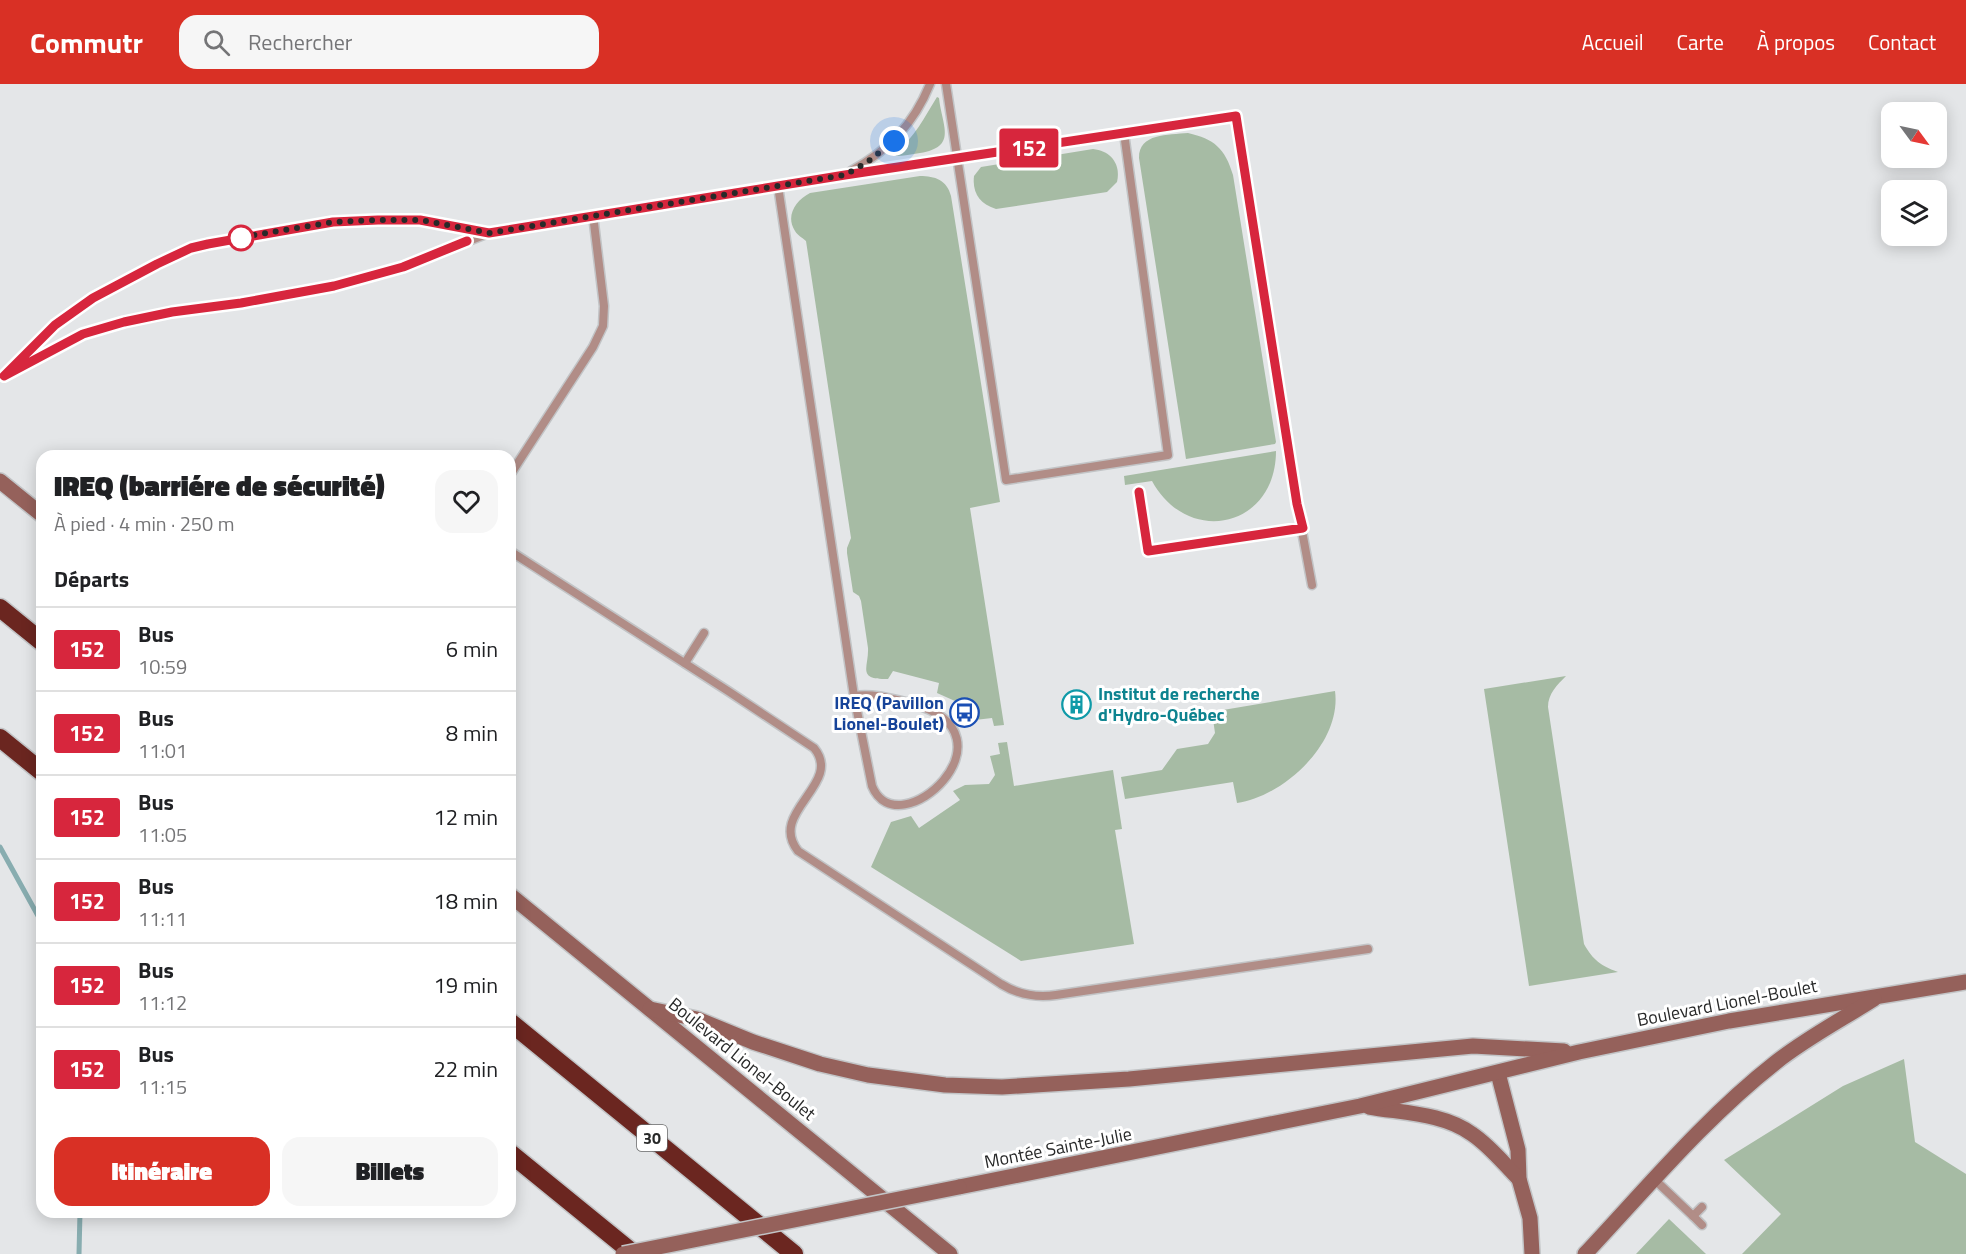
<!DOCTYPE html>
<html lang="fr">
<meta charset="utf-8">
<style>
body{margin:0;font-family:"Titillium Web",sans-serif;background:#f6f6f6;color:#202124;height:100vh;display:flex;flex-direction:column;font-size:22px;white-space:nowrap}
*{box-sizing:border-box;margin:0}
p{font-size:20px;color:#757577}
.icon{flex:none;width:33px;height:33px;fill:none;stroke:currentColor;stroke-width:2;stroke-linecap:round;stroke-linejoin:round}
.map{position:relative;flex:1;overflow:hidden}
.drawer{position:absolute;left:36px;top:366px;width:480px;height:768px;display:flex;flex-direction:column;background:#fff;border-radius:18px;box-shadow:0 3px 15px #0003}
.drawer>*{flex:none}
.badge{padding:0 12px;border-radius:4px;font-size:21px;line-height:39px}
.needle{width:39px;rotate:123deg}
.fabs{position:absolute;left:1881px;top:18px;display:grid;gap:12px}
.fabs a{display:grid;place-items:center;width:66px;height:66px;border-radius:12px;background:#fff;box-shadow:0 3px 15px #0003;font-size:30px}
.you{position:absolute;width:30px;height:30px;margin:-15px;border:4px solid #fff;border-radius:50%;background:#1a73e8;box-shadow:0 0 0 9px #1a73e833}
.map>.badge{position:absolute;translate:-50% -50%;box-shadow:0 0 0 3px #fff}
h2{padding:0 18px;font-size:22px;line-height:54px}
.round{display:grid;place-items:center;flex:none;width:63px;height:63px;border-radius:18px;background:#f6f6f6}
.head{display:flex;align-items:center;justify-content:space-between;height:102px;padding:0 18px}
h1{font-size:28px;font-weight:800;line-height:45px}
.primary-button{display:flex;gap:12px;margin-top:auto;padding:12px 18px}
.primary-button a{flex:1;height:69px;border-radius:18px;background:#d93025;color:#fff;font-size:24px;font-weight:800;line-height:69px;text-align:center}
.primary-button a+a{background:#f6f6f6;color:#202124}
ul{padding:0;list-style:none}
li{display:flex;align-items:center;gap:18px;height:84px;padding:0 18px;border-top:2px solid #e0e0e0}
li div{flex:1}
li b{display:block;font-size:22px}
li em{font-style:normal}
li .badge{min-width:66px;font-weight:700;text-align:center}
header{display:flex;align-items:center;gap:36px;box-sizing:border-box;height:84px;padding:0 30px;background:#d93025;color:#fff}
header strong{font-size:28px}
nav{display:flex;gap:33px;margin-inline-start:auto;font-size:21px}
.search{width:420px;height:54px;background:#f6f6f6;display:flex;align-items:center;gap:15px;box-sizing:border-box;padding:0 21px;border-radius:18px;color:#757577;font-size:22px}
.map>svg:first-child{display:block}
.green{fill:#a6bba4}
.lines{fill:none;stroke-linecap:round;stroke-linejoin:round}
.stream{stroke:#88adb0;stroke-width:5}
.lane-casing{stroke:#c2c4c6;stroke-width:11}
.secondary-casing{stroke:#c2c4c6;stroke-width:18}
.highway-casing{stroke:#c2c4c6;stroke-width:21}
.lane{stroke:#b18d87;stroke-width:8}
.secondary{stroke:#95615b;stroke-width:15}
.highway{stroke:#6b2620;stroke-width:18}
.secondary-bridge-casing{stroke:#c2c4c6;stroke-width:18;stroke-linecap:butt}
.secondary-bridge{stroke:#95615b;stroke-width:15}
.line-casing{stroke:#fff;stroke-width:14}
.line{stroke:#d7263d;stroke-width:9}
.walk{stroke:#282929;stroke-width:6;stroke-dasharray:0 10.8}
.stop-dot{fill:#fff;stroke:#d7263d;stroke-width:3}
.labels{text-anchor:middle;stroke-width:6;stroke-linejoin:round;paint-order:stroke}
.shield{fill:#fff;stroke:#686969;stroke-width:1.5}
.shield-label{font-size:16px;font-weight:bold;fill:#282929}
.culture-label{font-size:18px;font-weight:bold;fill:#0d838f;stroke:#fff;text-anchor:start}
.transit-label{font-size:18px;font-weight:bold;fill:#164399;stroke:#fff;text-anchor:end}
.street-label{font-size:18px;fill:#282929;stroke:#fff}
</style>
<header>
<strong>Commutr</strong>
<div class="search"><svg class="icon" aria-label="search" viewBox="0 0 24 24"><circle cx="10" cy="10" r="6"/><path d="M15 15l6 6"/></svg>Rechercher</div>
<nav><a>Accueil</a><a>Carte</a><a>À propos</a><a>Contact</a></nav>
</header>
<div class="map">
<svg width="1966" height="1170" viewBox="0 0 1966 1170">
<rect width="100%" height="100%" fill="#e4e6e8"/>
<!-- green -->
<g class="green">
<path d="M937,13L939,14C942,42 958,63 920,69C912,70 903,72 896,72L895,69C915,53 924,34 937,13Z"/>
<path d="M1188,49C1214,55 1225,64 1233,91L1276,358L1275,360L1186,375L1139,74C1139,49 1168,51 1188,49Z"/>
<path d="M1093,65C1111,67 1121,80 1117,98L1107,108L996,125C980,120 972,109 974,92L981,83Z"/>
<path d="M920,92C935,92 947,96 951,112L1000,418L970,424L1004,641L994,642L992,634L975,636V630L971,626H963L955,617L937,609L939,599L893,587L888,595C856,596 869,583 868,564L861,517L859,512L853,508L847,469V464L851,454L806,157C802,153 798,152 795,147C785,132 796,116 810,109Z"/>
<path d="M1276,367C1276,444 1188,463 1152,397L1125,401L1124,392Z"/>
<path d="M1566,592C1557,601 1548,610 1548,623L1584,860C1593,876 1601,882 1618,888L1529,902L1484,605Z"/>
<path d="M1335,607C1342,658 1285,712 1237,719L1233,698L1125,715L1121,693L1162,686L1177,665L1208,660L1215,649L1213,635L1217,627Z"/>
<path d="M1007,658L1014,702L1113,686L1122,745L1115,746L1134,860L1021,877L871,783L891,738L911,732L919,744L960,716L953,707L965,701L989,700L995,691L990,672L1000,670L998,659Z"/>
<path d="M1904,975L1915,1058L1966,1090V1170H1742L1781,1130L1724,1076L1843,1002Z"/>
<path d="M1669,1135L1706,1170H1636Z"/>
</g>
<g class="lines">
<!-- stream -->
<g class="stream">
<path d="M0,763L42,839"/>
<path d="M79,1170L80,1128"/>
</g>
<defs>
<g id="lane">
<path d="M946,0L1006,396L1168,371L1124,49"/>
<path d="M851,87C888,67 914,40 930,0"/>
<path d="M778,102L854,612L872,702C898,766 1023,650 913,620C893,615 874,609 854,612"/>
<path d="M12,284L55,241L93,214L191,164L227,156L333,138L420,136L488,149"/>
<path d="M4,292L83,250L124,238L172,228L241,219L334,202L403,183L489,149L845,91L1236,32L1297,420L1312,501"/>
<path d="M510,391L593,263L603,242L604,222L593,131"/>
<path d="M1139,408L1148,467L1303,444"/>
<path d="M510,467L728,607L814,664C844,700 767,728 798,767L1001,900C1019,911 1036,914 1056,911L1368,865"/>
<path d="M685,579L704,549"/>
<path d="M1655,1096L1693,1132L1702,1123"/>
<path d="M1693,1132L1702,1141"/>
</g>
<g id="secondary">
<path d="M0,397L42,431"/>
<path d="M510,811L950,1170"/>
<path d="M650,925L697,935L753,958L820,980L868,991L945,1001L1002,1003L1129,995L1473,962L1564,967"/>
<path d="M1498,989L1518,1066L1519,1095L1530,1134L1532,1170"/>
<path d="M1369,1023C1402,1029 1444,1029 1472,1050C1490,1062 1504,1080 1519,1095"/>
<path d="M959,1103L1360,1022L1579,968L1729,937L1966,898"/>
<path d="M1585,1170C1646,1105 1705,1034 1775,979C1805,955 1841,936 1874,915"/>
</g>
<g id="highway">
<path d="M0,524L42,558"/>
<path d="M0,654L42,688"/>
<path d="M510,938L794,1170"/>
<path d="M510,1069L634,1170"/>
</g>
</defs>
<!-- lane casing -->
<use href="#lane" class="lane-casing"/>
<!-- secondary casing -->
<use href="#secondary" class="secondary-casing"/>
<!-- highway casing -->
<use href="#highway" class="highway-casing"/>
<!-- lane -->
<use href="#lane" class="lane"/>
<!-- secondary -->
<use href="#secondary" class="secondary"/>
<!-- highway -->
<use href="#highway" class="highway"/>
<defs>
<path id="secondary-bridge" d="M623,1170L959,1103"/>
</defs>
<!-- secondary-bridge casing -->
<use href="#secondary-bridge" class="secondary-bridge-casing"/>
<!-- secondary-bridge -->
<use href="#secondary-bridge" class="secondary-bridge"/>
</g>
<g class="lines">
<defs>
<path id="line" d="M467,157L403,183L334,202L241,219L172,228L124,238L83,250L4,292L55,241L93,214L157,180L191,164L208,160L333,138L378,136H420L489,149L845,91L1236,32L1297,420L1303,444L1148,467L1139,408"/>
</defs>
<!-- line casing -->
<use href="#line" class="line-casing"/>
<!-- line -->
<use href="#line" class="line"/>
<!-- walk -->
<path class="walk" d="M241,154H237L333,138L378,136H420L489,149L845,91L866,79L894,57"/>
</g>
<!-- icons -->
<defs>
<symbol id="building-ring" viewBox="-11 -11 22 22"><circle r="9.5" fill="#fff" stroke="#0f9aa8" stroke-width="1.5"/><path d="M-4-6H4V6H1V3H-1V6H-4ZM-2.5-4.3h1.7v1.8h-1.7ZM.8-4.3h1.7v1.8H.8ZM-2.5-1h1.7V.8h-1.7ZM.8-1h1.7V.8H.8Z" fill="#0f9aa8"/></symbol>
<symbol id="bus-ring" viewBox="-11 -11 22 22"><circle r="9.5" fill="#fff" stroke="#1a4fb4" stroke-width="1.5"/><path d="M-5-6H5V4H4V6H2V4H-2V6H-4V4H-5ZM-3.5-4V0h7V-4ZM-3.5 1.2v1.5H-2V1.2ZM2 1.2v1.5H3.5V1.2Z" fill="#1a4fb4"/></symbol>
</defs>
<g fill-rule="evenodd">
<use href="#building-ring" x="1060" y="604" width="33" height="33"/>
<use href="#bus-ring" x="948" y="612" width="33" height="33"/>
</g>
<!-- markers -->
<circle class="stop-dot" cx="241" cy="154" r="12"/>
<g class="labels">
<!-- shield labels -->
<rect class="shield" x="637" y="1041" width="30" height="26" rx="4.5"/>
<g class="shield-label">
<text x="652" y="1060">30</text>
</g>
<!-- culture labels -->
<g class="culture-label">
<text x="1098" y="616">Institut de recherche<tspan x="1098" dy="21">d'Hydro-Québec</tspan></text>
</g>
<!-- transit labels -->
<g class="transit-label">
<text x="944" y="625">IREQ (Pavillon<tspan x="944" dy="21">Lionel-Boulet)</tspan></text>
</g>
<!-- street labels -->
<g class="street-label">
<text transform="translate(1727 919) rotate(-11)" y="6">Boulevard Lionel-Boulet</text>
<text transform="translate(742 975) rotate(39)" y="6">Boulevard Lionel-Boulet</text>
<text transform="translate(1058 1064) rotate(-11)" y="6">Montée Sainte-Julie</text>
</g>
</g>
</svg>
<div class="fabs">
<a><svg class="needle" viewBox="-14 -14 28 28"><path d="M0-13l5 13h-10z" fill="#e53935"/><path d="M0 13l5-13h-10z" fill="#757577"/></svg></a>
<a><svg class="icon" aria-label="layers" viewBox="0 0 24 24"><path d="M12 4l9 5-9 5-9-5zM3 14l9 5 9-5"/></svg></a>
</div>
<div class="you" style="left:894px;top:57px"></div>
<b class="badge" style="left:1029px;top:64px;background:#d7263d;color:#fff">152</b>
<section class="drawer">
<div class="head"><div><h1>IREQ (barriére de sécurité)</h1><p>À pied · 4 min · 250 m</p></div><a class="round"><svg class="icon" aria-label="heart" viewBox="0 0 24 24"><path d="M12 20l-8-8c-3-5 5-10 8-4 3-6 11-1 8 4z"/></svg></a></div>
<h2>Départs</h2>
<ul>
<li><span class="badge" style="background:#d7263d;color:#fff">152</span><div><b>Bus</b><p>10:59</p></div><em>6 min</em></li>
<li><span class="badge" style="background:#d7263d;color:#fff">152</span><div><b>Bus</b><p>11:01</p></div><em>8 min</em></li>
<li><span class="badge" style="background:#d7263d;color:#fff">152</span><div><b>Bus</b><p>11:05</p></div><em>12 min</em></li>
<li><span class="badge" style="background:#d7263d;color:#fff">152</span><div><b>Bus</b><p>11:11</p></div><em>18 min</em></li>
<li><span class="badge" style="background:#d7263d;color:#fff">152</span><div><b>Bus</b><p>11:12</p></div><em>19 min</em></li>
<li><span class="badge" style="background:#d7263d;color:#fff">152</span><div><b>Bus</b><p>11:15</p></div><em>22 min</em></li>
</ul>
<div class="primary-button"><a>Itinéraire</a><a>Billets</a></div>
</section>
</div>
